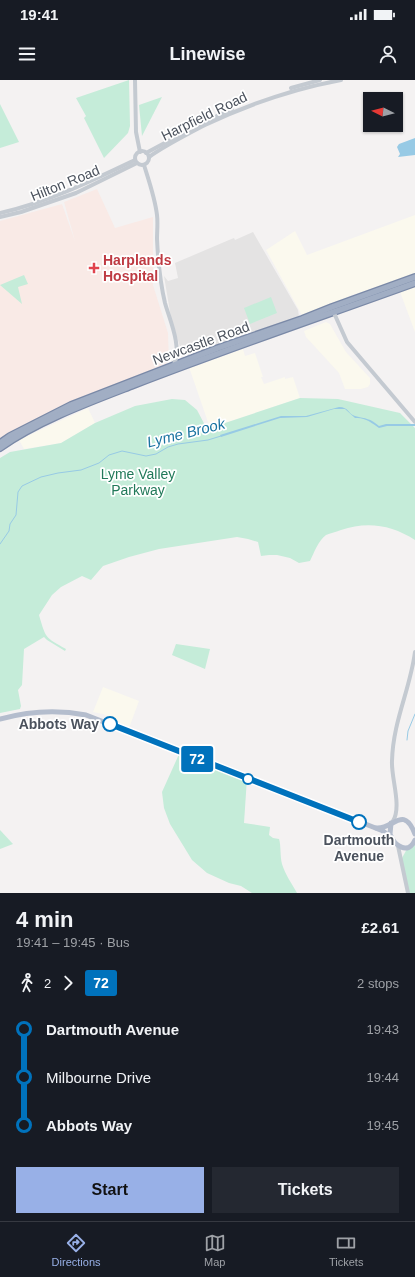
<!DOCTYPE html>
<meta charset="utf-8">
<style>
body{margin:0;font-family:Helvetica,sans-serif;background:#242831;color:#f1f3f6;height:100vh;display:flex;flex-direction:column;font-size:15px;white-space:nowrap}
*{box-sizing:border-box;margin:0}
p{font-size:13px;color:#9ea1a6}
.icon{flex:none;width:22px;height:22px;fill:none;stroke:currentColor;stroke-width:2;stroke-linecap:round;stroke-linejoin:round}
.map{position:relative;height:813px;overflow:hidden}
.side{display:flex;flex-direction:column;background:#171b24;flex:1}
.side>*{flex:none}
.badge{padding:0 8px;border-radius:3px;font-size:14px;line-height:26px}
.needle{width:26px;rotate:276deg}
.tools{position:absolute;left:363px;top:12px;display:grid;gap:8px}
.tools a{display:grid;place-items:center;width:40px;height:40px;border-radius:0px;background:#171b24;box-shadow:0 1px 3px #0004;font-size:20px}
.map>.badge{position:absolute;translate:-50% -50%;box-shadow:0 0 0 2px #fff}
.legs{display:flex;align-items:center;gap:6px;height:44px;padding:0 16px;font-size:13px}
.legs p{margin-inline-start:auto}
.overview{display:flex;align-items:center;justify-content:space-between;height:68px;padding:0 16px}
h1{font-size:22px;font-weight:600;line-height:30px}
.action{display:flex;gap:8px;margin-top:auto;padding:8px 16px}
.action a{flex:1;height:46px;border-radius:0px;background:#98b0e7;color:#111;font-size:16px;font-weight:600;line-height:46px;text-align:center}
.action a+a{background:#242831;color:#f1f3f6}
ul{padding:0 16px;list-style:none}
li{display:flex;align-items:center;gap:14px;height:48px;font-size:15px}
li i{display:grid;place-items:center;width:6px;height:100%;margin:0 5px;background:currentColor}
li i::after{content:'';width:10px;height:10px;margin:-5px;border:3px solid;border-radius:50%;background:#171b24}
li p{margin-inline-start:auto}
li:first-child i{background:linear-gradient(#0000 50%,currentColor 0)}
li:last-child i{background:linear-gradient(currentColor 50%,#0000 0)}
.status{display:flex;justify-content:space-between;align-items:center;height:28px;padding:0 20px;background:#171b24;direction:ltr}
.status svg{height:11px;fill:currentColor}
header{display:flex;justify-content:space-between;align-items:center;height:52px;padding:0 16px;background:#171b24;font-size:18px;font-weight:600}
.menu{display:flex;justify-content:space-around;align-items:center;height:56px;border-top:1px solid #363941;background:#171b24;font-size:11px;color:#9ea1a6}
.menu a{display:grid;justify-items:center;gap:2px}
.menu .on{color:#98b0e7}
.map>svg:first-child{display:block}
.commercial{fill:#fbf9ee}
.education{fill:#e4e3e3}
.medical{fill:#f9eae6}
.green{fill:#c5ecd9}
.water{fill:#97cae5}
.lines{fill:none;stroke-linecap:round;stroke-linejoin:round}
.stream{stroke:#97cae5;stroke-width:1}
.trunk-casing{stroke:#7a89a7;stroke-width:8}
.tertiary{stroke:#c4cad1;stroke-width:4}
.primary{stroke:#b4bdcd;stroke-width:5}
.trunk{stroke:#a1aec4;stroke-width:5.5}
.line-1-casing{stroke:#fff;stroke-width:9}
.line-1{stroke:#0072bc;stroke-width:6}
.health-dot{fill:#e0444e;stroke:#fff;stroke-width:1.5}
.stop-1-dot{fill:#fff;stroke:#0072bc;stroke-width:2}
.labels{text-anchor:middle;stroke-width:3.5;stroke-linejoin:round;paint-order:stroke}
.street-label{font-size:14px;fill:#4b525d;stroke:#fff}
.health-label{font-size:14px;font-weight:bold;fill:#be3a42;stroke:#fff;text-anchor:start}
.park-label{font-size:14px;fill:#217959;stroke:#fff}
.stop-label{font-size:14px;font-weight:bold;fill:#4b525d;stroke:#fff;text-anchor:end}
.water-label{font-size:15px;font-style:italic;fill:#1a73a1;stroke:#fff}
</style>
<div class="status"><b>19:41</b><svg viewBox="0 0 49 12"><path d="M0 12V9h3v3zM5 12V6h3v6zM10 12V3h3v9zM15 12V0h3v12zM26 1h20v11H26zM47 4h2v5h-2z"/></svg></div>
<header><svg class="icon" aria-label="menu" viewBox="0 0 24 24"><path d="M4 6h16M4 12h16M4 18h16"/></svg>Linewise<svg class="icon" aria-label="person" viewBox="0 0 24 24"><circle cx="12" cy="8" r="4"/><path d="M4 21q1-7 8-7t8 7"/></svg></header>
<div class="map">
<svg width="415" height="813" viewBox="0 0 415 813">
<rect width="100%" height="100%" fill="#f4f2f2"/>
<!-- commercial -->
<g class="commercial">
<path d="M415,135V252L396,201L349,216L332,227L304,239L266,170L295,151L307,175Z"/>
<path d="M326,242L330,244L346,272L370,298V304L368,307L361,309H345L339,293L306,257L304,251Z"/>
<path d="M243,269L245,276L255,273L263,297H261L264,304L285,297V299L293,297L300,318L210,348L189,287L196,286Z"/>
<path d="M88,328L95,343L61,363L24,369L19,360Z"/>
<path d="M103,607L139,621L129,648L115,640L103,634L93,632Z"/>
</g>
<!-- education -->
<path class="education" d="M253,152L298,230L299,237L193,275H188V272H186L185,274L181,270L171,238L164,196L168,201L178,198L175,183L229,160L234,158L235,160Z"/>
<!-- medical -->
<path class="medical" d="M97,109L115,148L153,137V205L168,253L169,282L130,299L76,319L55,329L0,361V141L62,124L75,161L64,122Z"/>
<!-- green -->
<g class="green">
<path d="M129,0L130,46L128,53L104,78L84,38L86,36L76,18Z"/>
<path d="M162,17L142,56L139,25Z"/>
<path d="M0,24L19,62L0,68Z"/>
<path d="M24,195L28,204L18,207L22,224L0,205Z"/>
<path d="M271,217L277,233L250,244L244,228Z"/>
<path d="M300,318L338,319L400,333L415,348V460C392,445 367,441 341,450C337,452 330,453 326,455C318,461 314,473 310,481L299,483L290,478L277,475H269L261,476L258,462L248,459L237,457L159,469L129,477L103,486L91,500L82,496L61,507L52,515L39,535C46,559 45,557 66,569L65,571L47,560L44,557L24,569L22,605L18,610L21,626L20,629L0,633V378L10,372L61,363L95,343L135,326L172,319L185,320L197,330L208,351L210,348Z"/>
<path d="M176,564L210,569L205,589L172,575Z"/>
<path d="M180,672L247,698L244,743L270,747L269,755L273,758L279,759C281,764 280,777 282,784C285,794 292,804 297,813H252L241,806L229,803L207,793L192,780L170,744L164,728L162,712Z"/>
<path d="M0,750L13,764L0,769Z"/>
<path d="M411,765H415V813H408L402,778L408,767Z"/>
</g>
<!-- water -->
<g class="water">
<path d="M415,58V75L398,77L400,74L397,67L399,64Z"/>
<path d="M339,327C349,327 348,334 355,336C366,339 370,338 379,346L386,344H415V346H387L379,348C372,343 365,337 355,338L345,329H334L307,337L280,338L224,356L221,357L220,355L281,336H306Z"/>
</g>
<g class="lines">
<!-- stream -->
<g class="stream">
<path d="M0,464L9,451L10,444L16,435L18,412L22,406L41,397L58,393L81,390L99,383L109,375L122,371L146,376L156,374L168,367L178,364L208,360L221,356"/>
<path d="M407,660L408,651L415,634"/>
</g>
<defs>
<g id="trunk">
<path d="M0,363L10,356L71,325L218,268L302,239L332,227L415,197"/>
<path d="M0,368C38,341 90,322 134,305C227,269 321,237 415,203"/>
</g>
</defs>
<!-- trunk casing -->
<use href="#trunk" class="trunk-casing"/>
<!-- tertiary -->
<g class="tertiary">
<path d="M135,0L136,52L140,72"/>
<path d="M291,8L320,0"/>
<path d="M200,44L232,29"/>
<circle cx="142" cy="78" r="7"/>
<path d="M146,73L189,50"/>
<path d="M149,77C166,65 186,55 205,45C249,24 293,9 341,0"/>
<path d="M144,85C149,101 155,118 157,135C158,143 157,151 157,159C158,180 160,202 165,223C170,241 182,266 174,285"/>
<path d="M0,133C48,122 91,101 135,80"/>
<path d="M0,137L21,132L76,113L137,83"/>
<path d="M334,233L347,262L415,342"/>
<path d="M393,741C402,726 391,698 392,681C393,641 410,610 415,572"/>
<path d="M398,766L408,813"/>
</g>
<!-- primary -->
<g class="primary">
<path d="M0,639C29,631 56,629 86,635L373,747L383,751L391,758"/>
<path d="M391,743L390,754C394,765 408,776 415,760"/>
<path d="M376,748C393,750 403,724 415,754"/>
</g>
<!-- trunk -->
<use href="#trunk" class="trunk"/>
</g>
<g class="lines">
<defs>
<path id="line-1" d="M110,644L359,742"/>
</defs>
<!-- line-1 casing -->
<use href="#line-1" class="line-1-casing"/>
<!-- line-1 -->
<use href="#line-1" class="line-1"/>
</g>
<!-- markers -->
<path class="health-dot" d="M92 182h4v4h4v4h-4v4h-4v-4h-4v-4h4z"/>
<g class="stop-1-dot">
<circle cx="110" cy="644" r="7"/>
<circle cx="248" cy="699" r="5"/>
<circle cx="359" cy="742" r="7"/>
</g>
<g class="labels">
<!-- street labels -->
<g class="street-label">
<text transform="translate(204 36) rotate(-26)" y="5">Harpfield Road</text>
<text transform="translate(65 103) rotate(-22)" y="5">Hilton Road</text>
<text transform="translate(201 263) rotate(-20)" y="5">Newcastle Road</text>
</g>
<!-- health labels -->
<g class="health-label">
<text x="103" y="185">Harplands<tspan x="103" dy="16">Hospital</tspan></text>
</g>
<!-- park labels -->
<g class="park-label">
<text x="138" y="399">Lyme Valley<tspan x="138" dy="16">Parkway</tspan></text>
</g>
<!-- stop labels -->
<g class="stop-label">
<text x="99" y="649">Abbots Way</text>
<text x="359" y="765" text-anchor="middle">Dartmouth<tspan x="359" dy="16">Avenue</tspan></text>
</g>
<!-- water labels -->
<g class="water-label">
<text transform="translate(186 353) rotate(-14)" y="5">Lyme Brook</text>
</g>
</g>
</svg>
<div class="tools">
<a><svg class="needle" viewBox="-14 -14 28 28"><path d="M0-13l5 13h-10z" fill="#e53935"/><path d="M0 13l5-13h-10z" fill="#9ea1a6"/></svg></a>
</div>
<b class="badge" style="left:197px;top:679px;background:#0072bc;color:#fff">72</b>
</div>
<section class="side">
<div class="overview"><div><h1>4 min</h1><p>19:41 – 19:45 · Bus</p></div><b>£2.61</b></div>
<div class="legs"><svg class="icon" aria-label="walk" viewBox="0 0 24 24"><circle cx="13" cy="4" r="2"/><path d="M13 8l-2 6 4 7M11 14l-3 7M7 12l3-4h3l4 4"/></svg>2<svg class="icon" aria-label="forward" viewBox="0 0 24 24"><path d="M9 5l7 7-7 7"/></svg><b class="badge" style="background:#0072bc;color:#fff">72</b><p>2 stops</p></div>
<ul>
<li><i style="color:#0072bc"></i><b>Dartmouth Avenue</b><p>19:43</p></li>
<li><i style="color:#0072bc"></i><span>Milbourne Drive</span><p>19:44</p></li>
<li><i style="color:#0072bc"></i><b>Abbots Way</b><p>19:45</p></li>
</ul>
<div class="action"><a>Start</a><a>Tickets</a></div>
</section>
<nav class="menu">
<a class="on"><svg class="icon" aria-label="directions" viewBox="0 0 24 24"><path d="M12 3l9 9-9 9-9-9zM9 14v-3h6M13 9l2 2-2 2"/></svg>Directions</a>
<a><svg class="icon" aria-label="map" viewBox="0 0 24 24"><path d="M3 6l6-2 6 2 6-2v14l-6 2-6-2-6 2zM9 4v14M15 6v14"/></svg>Map</a>
<a><svg class="icon" aria-label="tickets" viewBox="0 0 24 24"><path d="M3 7h18v10H3zM15 7v10"/></svg>Tickets</a>
</nav>
